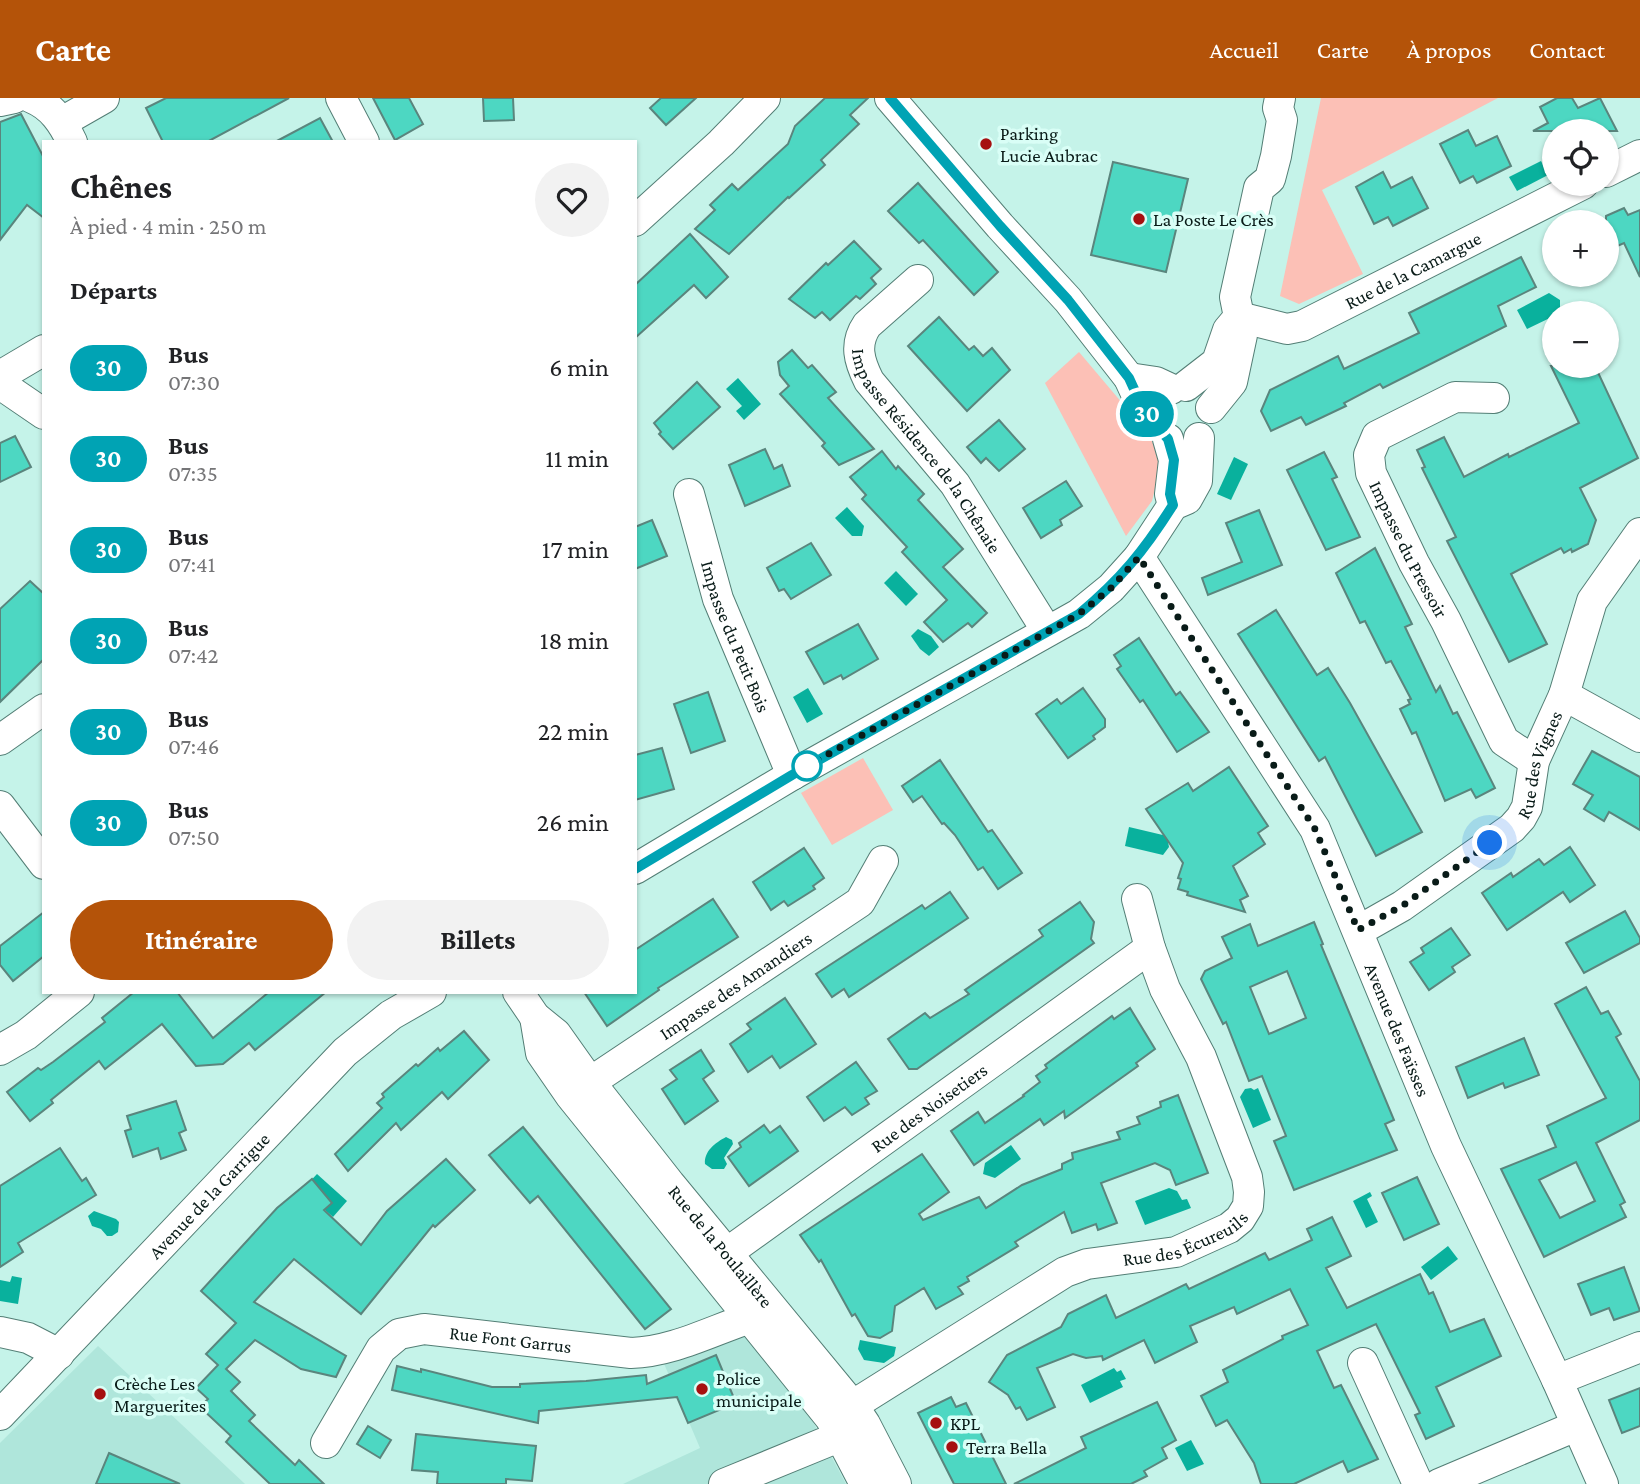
<!DOCTYPE html>
<html lang="fr">
<meta charset="utf-8">
<style>
body{margin:0;font-family:"Crimson Pro",serif;background:#f2f2f2;color:#202124;height:100vh;display:flex;flex-direction:column;font-size:26px;white-space:nowrap}
*{box-sizing:border-box;margin:0}
p{font-size:23px;color:#757577}
.icon{flex:none;width:38px;height:38px;fill:none;stroke:currentColor;stroke-width:2;stroke-linecap:round;stroke-linejoin:round}
.map{position:relative;flex:1;overflow:hidden}
.sheet{position:absolute;left:42px;top:42px;width:595px;height:854px;display:flex;flex-direction:column;background:#fff;border-radius:0px;box-shadow:0 2px 5px #0004}
.sheet>*{flex:none}
.badge{padding:0 14px;border-radius:23px;font-size:24px;line-height:46px}
.tools{position:absolute;left:1542px;top:21px;display:grid;gap:14px}
.tools a{display:grid;place-items:center;width:77px;height:77px;border-radius:50%;background:#fff;box-shadow:0 2px 5px #0004;font-size:35px}
.you{position:absolute;width:35px;height:35px;margin:-18px;border:5px solid #fff;border-radius:50%;background:#1a73e8;box-shadow:0 0 0 10px #1a73e833}
.map>.badge{position:absolute;translate:-50% -50%;box-shadow:0 0 0 4px #fff}
h2{padding:0 28px;font-size:26px;line-height:63px}
.round{display:grid;place-items:center;flex:none;width:74px;height:74px;border-radius:37px;background:#f2f2f2}
.overview{display:flex;align-items:center;justify-content:space-between;height:119px;padding:0 28px}
h1{font-size:33px;font-weight:700;line-height:52px}
.primary-button{display:flex;gap:14px;margin-top:auto;padding:14px 28px}
.primary-button a{flex:1;height:80px;border-radius:42px;background:#b45309;color:#fff;font-size:28px;font-weight:700;line-height:80px;text-align:center}
.primary-button a+a{background:#f2f2f2;color:#202124}
ul{padding:0;list-style:none}
li{display:flex;align-items:center;gap:21px;height:91px;padding:0 28px}
li div{flex:1}
li b{display:block;font-size:26px}
li em{font-style:normal}
li .badge{min-width:77px;font-weight:700;text-align:center}
header{display:flex;align-items:center;gap:42px;box-sizing:border-box;height:98px;padding:0 35px;background:#b45309;color:#fff}
header strong{font-size:33px}
nav{display:flex;gap:38px;margin-inline-start:auto;font-size:24px}
.map>svg:first-child{display:block}
.built{fill:#afe6db}
.green{fill:#fcc0b6}
.water{fill:#09b19d}
.building{fill:#4dd7c2;stroke:#5a857d;stroke-width:2;fill-rule:evenodd}
.lines{fill:none;stroke-linecap:round;stroke-linejoin:round}
.minor-casing{stroke:#537e75;stroke-width:32}
.minor{stroke:#fff;stroke-width:30}
.line-casing{stroke:#fff;stroke-width:16}
.line{stroke:#00a3b4;stroke-width:10}
.walk{stroke:#091b18;stroke-width:7;stroke-dasharray:0 12.6}
.poi-dot{fill:#a61010;stroke:#d9fef6;stroke-width:2.5}
.stop-dot{fill:#fff;stroke:#00a3b4;stroke-width:3.5}
.labels{text-anchor:middle;stroke-width:7;stroke-linejoin:round;paint-order:stroke}
.poi-label{font-size:19px;fill:#091b18;stroke:#d9fef6;text-anchor:start}
.street-label{font-size:19px;fill:#091b18;stroke:#d9fef6}
</style>
<header>
<strong>Carte</strong>
<nav><a>Accueil</a><a>Carte</a><a>À propos</a><a>Contact</a></nav>
</header>
<div class="map">
<svg width="1640" height="1386" viewBox="0 0 1640 1386">
<rect width="100%" height="100%" fill="#c5f3e9"/>
<!-- built -->
<g class="built">
<path d="M743,1228L805,1309L846,1386H623L700,1350L662,1261Z"/>
<path d="M98,1248L245,1386H0V1345Z"/>
</g>
<!-- green -->
<g class="green">
<path d="M1321,0H1498L1322,92L1363,176L1299,206L1280,198Z"/>
<path d="M1079,254L1150,338L1161,366L1152,403L1126,438L1045,285Z"/>
<path d="M863,660L893,712L832,747L801,695Z"/>
</g>
<!-- water -->
<g class="water">
<path d="M1541,63L1548,77L1517,93L1509,79Z"/>
<path d="M1549,195L1560,202V215H1554V218L1527,231L1517,212Z"/>
<path d="M738,280L761,306L744,322L736,313L742,308L726,291Z"/>
<path d="M1234,359L1248,366L1231,402L1217,396Z"/>
<path d="M847,409L864,428L862,438H852L835,420Z"/>
<path d="M896,473L918,496L906,508L884,485Z"/>
<path d="M918,531L931,538L939,549L929,558L920,551L911,538Z"/>
<path d="M808,590L823,616L807,625L793,599Z"/>
<path d="M1129,729L1167,738L1169,749L1163,757L1125,748Z"/>
<path d="M1251,990L1254,992L1258,990L1271,1022L1253,1030L1240,999L1245,991Z"/>
<path d="M726,1039L732,1042L733,1046L724,1060L727,1066L724,1071H712L705,1066C704,1053 715,1045 726,1039Z"/>
<path d="M1011,1047L1021,1061L995,1080L983,1076L985,1065Z"/>
<path d="M317,1076L347,1103L333,1119L302,1092Z"/>
<path d="M1169,1090L1177,1093L1182,1102L1187,1101L1191,1110L1145,1127L1135,1103Z"/>
<path d="M1370,1094L1372,1098L1367,1101L1378,1124L1366,1130L1353,1103Z"/>
<path d="M94,1113L116,1121L119,1124L118,1134L112,1138H107L101,1131L92,1128L88,1118Z"/>
<path d="M1448,1148L1458,1161L1431,1182L1421,1169Z"/>
<path d="M12,1178L22,1180L18,1206L0,1203V1182L10,1184Z"/>
<path d="M860,1242L896,1249L894,1258L884,1265L864,1262L858,1251Z"/>
<path d="M1114,1270L1117,1274L1121,1272L1126,1281L1120,1283L1123,1289L1090,1305L1081,1287Z"/>
<path d="M1191,1342L1204,1366L1187,1373L1175,1350Z"/>
</g>
<!-- building -->
<g class="building">
<path d="M166,0H289L207,44H163L146,10Z"/>
<path d="M373,0H409L423,26L395,42Z"/>
<path d="M483,0H513L514,22L484,23Z"/>
<path d="M661,0H696L666,27L650,10Z"/>
<path d="M825,0H868L850,17L859,26L821,62L825,67L789,100L788,99L729,156L695,131L715,112L710,107L732,86L738,92L788,46L795,28Z"/>
<path d="M1557,0H1572L1578,10L1600,0L1617,33H1533L1548,25L1540,9Z"/>
<path d="M21,16L44,60V120L27,107L0,142V24Z"/>
<path d="M320,20L333,44H275Z"/>
<path d="M1468,32L1476,48L1497,38L1511,68L1477,85L1473,78L1460,85L1440,46Z"/>
<path d="M1113,64L1188,81L1166,174L1091,157Z"/>
<path d="M1383,74L1391,90L1412,79L1428,110L1393,128L1388,119L1374,126L1356,89Z"/>
<path d="M918,85L998,174L974,197L923,142L919,145L888,113Z"/>
<path d="M1624,110L1628,117L1640,112V179L1624,145L1606,153V118Z"/>
<path d="M690,136L728,179L706,200L694,187L635,240V187Z"/>
<path d="M854,143L881,171L871,180L876,186L860,201L856,198L830,222L822,214L815,220L789,201L826,165L828,167Z"/>
<path d="M1521,159L1536,189L1498,208L1506,228L1383,290L1380,286L1344,305L1346,308L1306,327L1301,319L1271,333L1261,313L1270,292L1338,258L1344,271L1419,235L1409,215Z"/>
<path d="M939,219L969,252L974,248L983,258L992,250L1010,272L967,313L908,248Z"/>
<path d="M792,252L808,270L812,267L836,294L828,300L874,351L839,367L822,348L825,345L780,296L789,288L780,277L778,264Z"/>
<path d="M1551,268H1595L1638,360L1580,390L1596,422L1588,446L1572,454L1571,451L1564,455L1561,450L1511,476L1547,546L1509,564L1447,443L1456,439L1422,370L1425,369L1417,352L1444,339L1464,379L1508,356L1509,359L1579,325Z"/>
<path d="M697,284L720,309L673,351L659,336L661,334L654,325Z"/>
<path d="M999,322L1025,351L999,373L986,360L981,365L967,349Z"/>
<path d="M15,338L31,369L0,384V345Z"/>
<path d="M765,351L774,371L782,367L790,388L745,408L729,367Z"/>
<path d="M882,353L896,371L898,368L924,396L918,402L963,451L943,469L987,515L972,529L968,525L943,544L924,524L947,502L902,454L907,449L862,401L866,397L850,379Z"/>
<path d="M1324,354L1337,379L1332,381L1360,439L1326,452L1287,372Z"/>
<path d="M1066,383L1082,408L1060,422L1062,427L1041,440L1023,410Z"/>
<path d="M1259,412L1282,467L1208,497L1202,480L1242,464L1226,425Z"/>
<path d="M652,422L667,458L635,471V429Z"/>
<path d="M811,445L831,477L791,501L784,491L779,493L767,470Z"/>
<path d="M1375,450L1412,526L1405,529L1436,594L1440,588L1453,616L1457,614L1495,690L1476,700L1471,691L1445,703L1416,634L1412,636L1400,611L1410,606L1408,602L1411,601L1391,563L1386,565L1365,523L1360,525L1336,475Z"/>
<path d="M30,483L44,496V561L0,604V511Z"/>
<path d="M1276,512L1317,577L1328,570L1350,605L1422,734L1376,758L1325,659L1319,663L1238,536Z"/>
<path d="M858,526L878,561L843,581L841,577L824,586L806,554Z"/>
<path d="M1139,540L1176,597L1180,594L1209,634L1177,654L1143,602L1140,604L1117,571L1121,568L1114,557Z"/>
<path d="M1083,590L1105,621V629L1093,638L1095,641L1068,660L1036,616L1057,601L1061,606Z"/>
<path d="M708,594L725,643L691,655L674,606Z"/>
<path d="M662,650L674,691L635,702V657Z"/>
<path d="M1592,653L1640,679V732L1609,714L1604,723L1584,711L1593,697L1573,686Z"/>
<path d="M940,662L988,734L992,732L1022,775L998,791L983,769L978,772L955,737L944,725L942,726L922,698L913,704L902,688Z"/>
<path d="M1229,669L1268,728L1258,735L1265,746L1233,768L1248,798L1240,802L1245,814L1187,797L1188,794L1178,791L1181,781L1178,780L1183,765L1146,711L1188,685L1193,693Z"/>
<path d="M1570,749L1595,787L1570,804L1563,794L1507,832L1482,795L1511,775L1513,779L1539,761L1544,767Z"/>
<path d="M804,750L824,780L813,788L815,791L788,808L784,803L771,812L753,784Z"/>
<path d="M950,794L968,820L849,899L844,891L832,899L816,876L922,807L925,811Z"/>
<path d="M713,801L738,839L658,890L659,892L607,928L584,894H635V852Z"/>
<path d="M1080,804L1094,824L1091,841L1094,845L917,971H909L888,941L925,915L930,920L969,896L965,892L1043,838L1039,832Z"/>
<path d="M1625,813L1640,840V845L1584,875L1566,845Z"/>
<path d="M44,814V858L13,883L0,867V848Z"/>
<path d="M1314,824L1323,846L1321,847L1394,1022L1385,1026L1397,1052L1294,1092L1274,1043L1286,1038L1262,978L1249,983L1226,924L1223,926L1201,881L1205,873L1232,860L1222,839L1250,826L1258,848ZM1287,873L1306,920L1269,936L1250,889Z"/>
<path d="M1451,830L1470,857L1452,869L1455,874L1429,892L1410,864L1424,855L1421,850Z"/>
<path d="M1586,889L1601,916L1608,913L1621,936L1616,939L1640,983V1022L1596,1045L1625,1104L1620,1107L1626,1119L1544,1159L1501,1071L1556,1049L1547,1028L1606,1000L1555,906ZM1576,1064L1595,1103L1560,1120L1539,1082Z"/>
<path d="M134,894H177L213,940L269,894H326L255,952L249,945L223,966L196,968L162,926L105,971L99,963L51,1002L53,1005L30,1023L7,994L38,970L41,972L53,964L105,924L102,920Z"/>
<path d="M785,900L816,946L780,970L772,958L748,974L730,946L751,931L747,926Z"/>
<path d="M1130,910L1155,951L1136,965L1138,968L1065,1020L1064,1013L1044,1027L1040,1021L974,1067L951,1033L978,1014L985,1025L1024,998L1023,997L1040,984L1036,978L1047,970L1045,967L1112,918L1114,921Z"/>
<path d="M464,933L489,962L448,1001L442,994L401,1032L396,1025L348,1073L335,1056L382,1010L377,1005L384,999L382,996L416,966L418,968L438,950L440,953Z"/>
<path d="M1524,940L1539,977L1505,990L1503,985L1468,1000L1456,969Z"/>
<path d="M701,952L714,973L703,981L718,1003L685,1026L662,991L677,981L670,972Z"/>
<path d="M856,964L877,993L865,1000L869,1006L852,1017L845,1009L824,1023L807,999Z"/>
<path d="M1178,997L1208,1075L1176,1087L1170,1072L1155,1065L1101,1085L1117,1125L1098,1132L1096,1126L1072,1135L1064,1114L1015,1144L1018,1148L967,1179L969,1183L958,1189L963,1196L936,1211L924,1190L895,1208L892,1233L880,1240L868,1238L855,1216L852,1218L821,1162L819,1164L800,1137L922,1056L949,1094L919,1116L923,1122L979,1099L986,1110L1022,1087L1062,1071V1066L1073,1061L1072,1055L1120,1041L1117,1034L1140,1026L1137,1019L1161,1009L1160,1004Z"/>
<path d="M176,1003L186,1032L179,1035L186,1052L161,1061L158,1050L133,1059L125,1033L131,1031L127,1018Z"/>
<path d="M764,1027L770,1035L780,1028L798,1053L749,1088L728,1059L741,1049L739,1045Z"/>
<path d="M523,1029L671,1211L645,1231L538,1098L530,1105L489,1057Z"/>
<path d="M60,1050L82,1083L86,1080L96,1097L18,1145L23,1154L0,1169V1088Z"/>
<path d="M446,1061L475,1092L435,1129L433,1127L361,1216L294,1161L254,1204L346,1258L336,1279L301,1271L255,1242L226,1271L240,1284L231,1293L255,1317L249,1323L295,1367L299,1362L324,1386H270L226,1344L231,1338L200,1309L208,1301L196,1290L218,1267L206,1256L236,1225L201,1193L277,1110L312,1081L332,1105L324,1112L361,1147L387,1113Z"/>
<path d="M1417,1079L1439,1126L1404,1142L1382,1095Z"/>
<path d="M1332,1119L1351,1158L1326,1170L1347,1210L1420,1176L1429,1196L1433,1194L1450,1234L1484,1221L1501,1258L1436,1289L1454,1328L1426,1341L1415,1317L1420,1315L1376,1226L1317,1253L1334,1290L1341,1287L1378,1361L1348,1374L1343,1363L1294,1386H1261L1254,1365L1227,1322L1216,1328L1201,1298L1228,1284L1223,1272L1283,1241L1282,1238L1308,1227L1290,1191L1237,1216L1234,1209L1190,1228L1197,1244L1155,1265L1144,1242L1103,1262L1102,1258L1086,1260L1073,1256L1037,1270L1055,1309L1027,1322L1020,1309L1016,1311L1008,1297L989,1284L1007,1257L1061,1229L1068,1216L1106,1197L1116,1220L1186,1186L1189,1191L1265,1155L1269,1162L1312,1142L1307,1131Z"/>
<path d="M1624,1169L1640,1213L1614,1222L1609,1210L1591,1217L1578,1186Z"/>
<path d="M716,1257L736,1305L688,1325L677,1299L539,1313L538,1325L392,1292L397,1268L421,1274V1271L492,1289H520V1286L586,1283L646,1277L647,1286Z"/>
<path d="M1640,1290V1328L1622,1335L1609,1302Z"/>
<path d="M951,1299L956,1309L966,1305L1006,1386H954L918,1315Z"/>
<path d="M1157,1304L1176,1342L1162,1350L1167,1360L1144,1373L1147,1378L1131,1386H1014L1086,1350L1081,1339Z"/>
<path d="M368,1328L391,1342L380,1360L357,1346Z"/>
<path d="M416,1336L536,1348L532,1383L506,1381V1386H437L438,1374L412,1372Z"/>
<path d="M109,1355L180,1386H96Z"/>
</g>
<g class="lines">
<defs>
<g id="minor">
<path d="M32,0C52,8 63,25 72,44"/>
<path d="M341,0L364,44"/>
<path d="M890,0L1000,128L1068,202L1129,280L1144,313L1156,326"/>
<path d="M0,3L14,0"/>
<path d="M62,24L104,0"/>
<path d="M1606,74L1640,57"/>
<path d="M635,123L721,45L765,0"/>
<path id="s1" d="M918,182L867,227C854,246 859,263 869,283L955,386L1047,533"/>
<path id="s2" d="M1239,219L1287,231L1302,228L1583,86"/>
<path d="M0,278L44,252"/>
<path d="M1129,280L1156,284L1171,291"/>
<path d="M0,286L44,316"/>
<path d="M1186,288L1217,264L1228,232L1239,219L1235,199L1259,90L1270,81L1276,58L1282,22L1278,10L1280,0"/>
<path id="s3" d="M1494,300L1455,299L1377,338L1369,357L1371,375L1414,465L1446,523L1504,643L1534,663"/>
<path d="M1211,310L1232,284L1242,237"/>
<path d="M1168,341L1174,362L1170,396L1173,407"/>
<path id="s4" d="M689,396L718,501L792,677"/>
<path id="s5" d="M1139,459L1315,731L1446,1048L1557,1282L1603,1386"/>
<path d="M1564,597L1640,639"/>
<path d="M0,642L44,611"/>
<path d="M0,708L44,766"/>
<path d="M635,771L792,677L1079,516L1111,490L1139,459L1173,407L1187,401L1197,383L1199,340"/>
<path id="s6" d="M1358,833L1402,808L1512,730L1521,720L1527,709L1534,663L1564,597L1592,503L1640,435"/>
<path id="s7" d="M518,894L535,919L556,936L590,984L670,1086L853,1308L865,1326L896,1386"/>
<path d="M535,919L541,955L570,997L831,1321L865,1386"/>
<path d="M0,952L26,937L79,894"/>
<path id="s8" d="M574,995L860,804L883,763"/>
<path id="s9" d="M713,1165L1150,850"/>
<path d="M0,1234L28,1240L59,1256"/>
<path d="M1363,1265L1418,1386"/>
<path d="M1557,1282L1640,1249"/>
<path id="s10" d="M0,1317L345,954L391,917L431,894"/>
<path id="s11" d="M831,1321L1065,1174L1087,1166L1176,1154L1229,1130L1240,1121L1248,1108L1249,1094L1247,1079L1201,959L1165,891L1150,850L1137,801"/>
<path id="s12" d="M326,1345L381,1251L399,1236L424,1231L631,1255C672,1254 711,1233 750,1220"/>
<path d="M724,1386L841,1338"/>
<path d="M1439,1386L1576,1328"/>
</g>
</defs>
<!-- minor casing -->
<use href="#minor" class="minor-casing"/>
<!-- minor -->
<use href="#minor" class="minor"/>
</g>
<g class="lines">
<defs>
<path id="line" d="M635,771L792,677L1079,516C1120,482 1144,453 1173,407L1170,396L1174,362L1168,341L1144,313L1129,280L1068,202L1000,128L890,0"/>
</defs>
<!-- line casing -->
<use href="#line" class="line-casing"/>
<!-- line -->
<use href="#line" class="line"/>
<!-- walk -->
<path class="walk" d="M807,668L1079,516L1111,490L1139,459L1315,731L1358,832L1402,808L1490,745"/>
</g>
<!-- markers -->
<g class="poi-dot">
<circle cx="986" cy="46" r="7"/>
<circle cx="1139" cy="121" r="7"/>
<circle cx="702" cy="1291" r="7"/>
<circle cx="100" cy="1296" r="7"/>
<circle cx="936" cy="1325" r="7"/>
<circle cx="952" cy="1349" r="7"/>
</g>
<circle class="stop-dot" cx="807" cy="668" r="14"/>
<g class="labels">
<!-- poi labels -->
<g class="poi-label">
<text x="1000" y="42">Parking<tspan x="1000" dy="22">Lucie Aubrac</tspan></text>
<text x="1153" y="128">La Poste Le Crès</text>
<text x="716" y="1287">Police<tspan x="716" dy="22">municipale</tspan></text>
<text x="114" y="1292">Crèche Les<tspan x="114" dy="22">Marguerites</tspan></text>
<text x="950" y="1332">KPL</text>
<text x="966" y="1356">Terra Bella</text>
</g>
<!-- street labels -->
<g class="street-label">
<text dy="7" stroke="none"><textPath href="#s2" startOffset="189">Rue de la Camargue</textPath></text>
<text dy="7" stroke="none"><textPath href="#s1" startOffset="217">Impasse Résidence de la Chênaie</textPath></text>
<text dy="7" stroke="none"><textPath href="#s3" startOffset="250">Impasse du Pressoir</textPath></text>
<text dy="7" stroke="none"><textPath href="#s4" startOffset="150">Impasse du Petit Bois</textPath></text>
<text dy="7" stroke="none"><textPath href="#s6" startOffset="256">Rue des Vignes</textPath></text>
<text dy="7" stroke="none"><textPath href="#s8" startOffset="194">Impasse des Amandiers</textPath></text>
<text dy="7" stroke="none"><textPath href="#s5" startOffset="541">Avenue des Faïsses</textPath></text>
<text dy="7" stroke="none"><textPath href="#s9" startOffset="266">Rue des Noisetiers</textPath></text>
<text dy="7" stroke="none"><textPath href="#s10" startOffset="303">Avenue de la Garrigue</textPath></text>
<text dy="7" stroke="none"><textPath href="#s11" startOffset="402">Rue des Écureuils</textPath></text>
<text dy="7" stroke="none"><textPath href="#s7" startOffset="326">Rue de la Poulaillère</textPath></text>
<text dy="7" stroke="none"><textPath href="#s12" startOffset="245">Rue Font Garrus</textPath></text>
</g>
</g>
</svg>
<div class="tools">
<a><svg class="icon" aria-label="locate" viewBox="0 0 24 24"><circle cx="12" cy="12" r="6"/><path d="M12 2v4M12 18v4M2 12h4M18 12h4"/></svg></a>
<a>+</a>
<a>−</a>
</div>
<div class="you" style="left:1490px;top:745px"></div>
<b class="badge" style="left:1147px;top:316px;background:#00a3b4;color:#fff">30</b>
<section class="sheet">
<div class="overview"><div><h1>Chênes</h1><p>À pied · 4 min · 250 m</p></div><a class="round"><svg class="icon" aria-label="heart" viewBox="0 0 24 24"><path d="M12 20l-8-8c-3-5 5-10 8-4 3-6 11-1 8 4z"/></svg></a></div>
<h2>Départs</h2>
<ul>
<li><span class="badge" style="background:#00a3b4;color:#fff">30</span><div><b>Bus</b><p>07:30</p></div><em>6 min</em></li>
<li><span class="badge" style="background:#00a3b4;color:#fff">30</span><div><b>Bus</b><p>07:35</p></div><em>11 min</em></li>
<li><span class="badge" style="background:#00a3b4;color:#fff">30</span><div><b>Bus</b><p>07:41</p></div><em>17 min</em></li>
<li><span class="badge" style="background:#00a3b4;color:#fff">30</span><div><b>Bus</b><p>07:42</p></div><em>18 min</em></li>
<li><span class="badge" style="background:#00a3b4;color:#fff">30</span><div><b>Bus</b><p>07:46</p></div><em>22 min</em></li>
<li><span class="badge" style="background:#00a3b4;color:#fff">30</span><div><b>Bus</b><p>07:50</p></div><em>26 min</em></li>
</ul>
<div class="primary-button"><a>Itinéraire</a><a>Billets</a></div>
</section>
</div>
